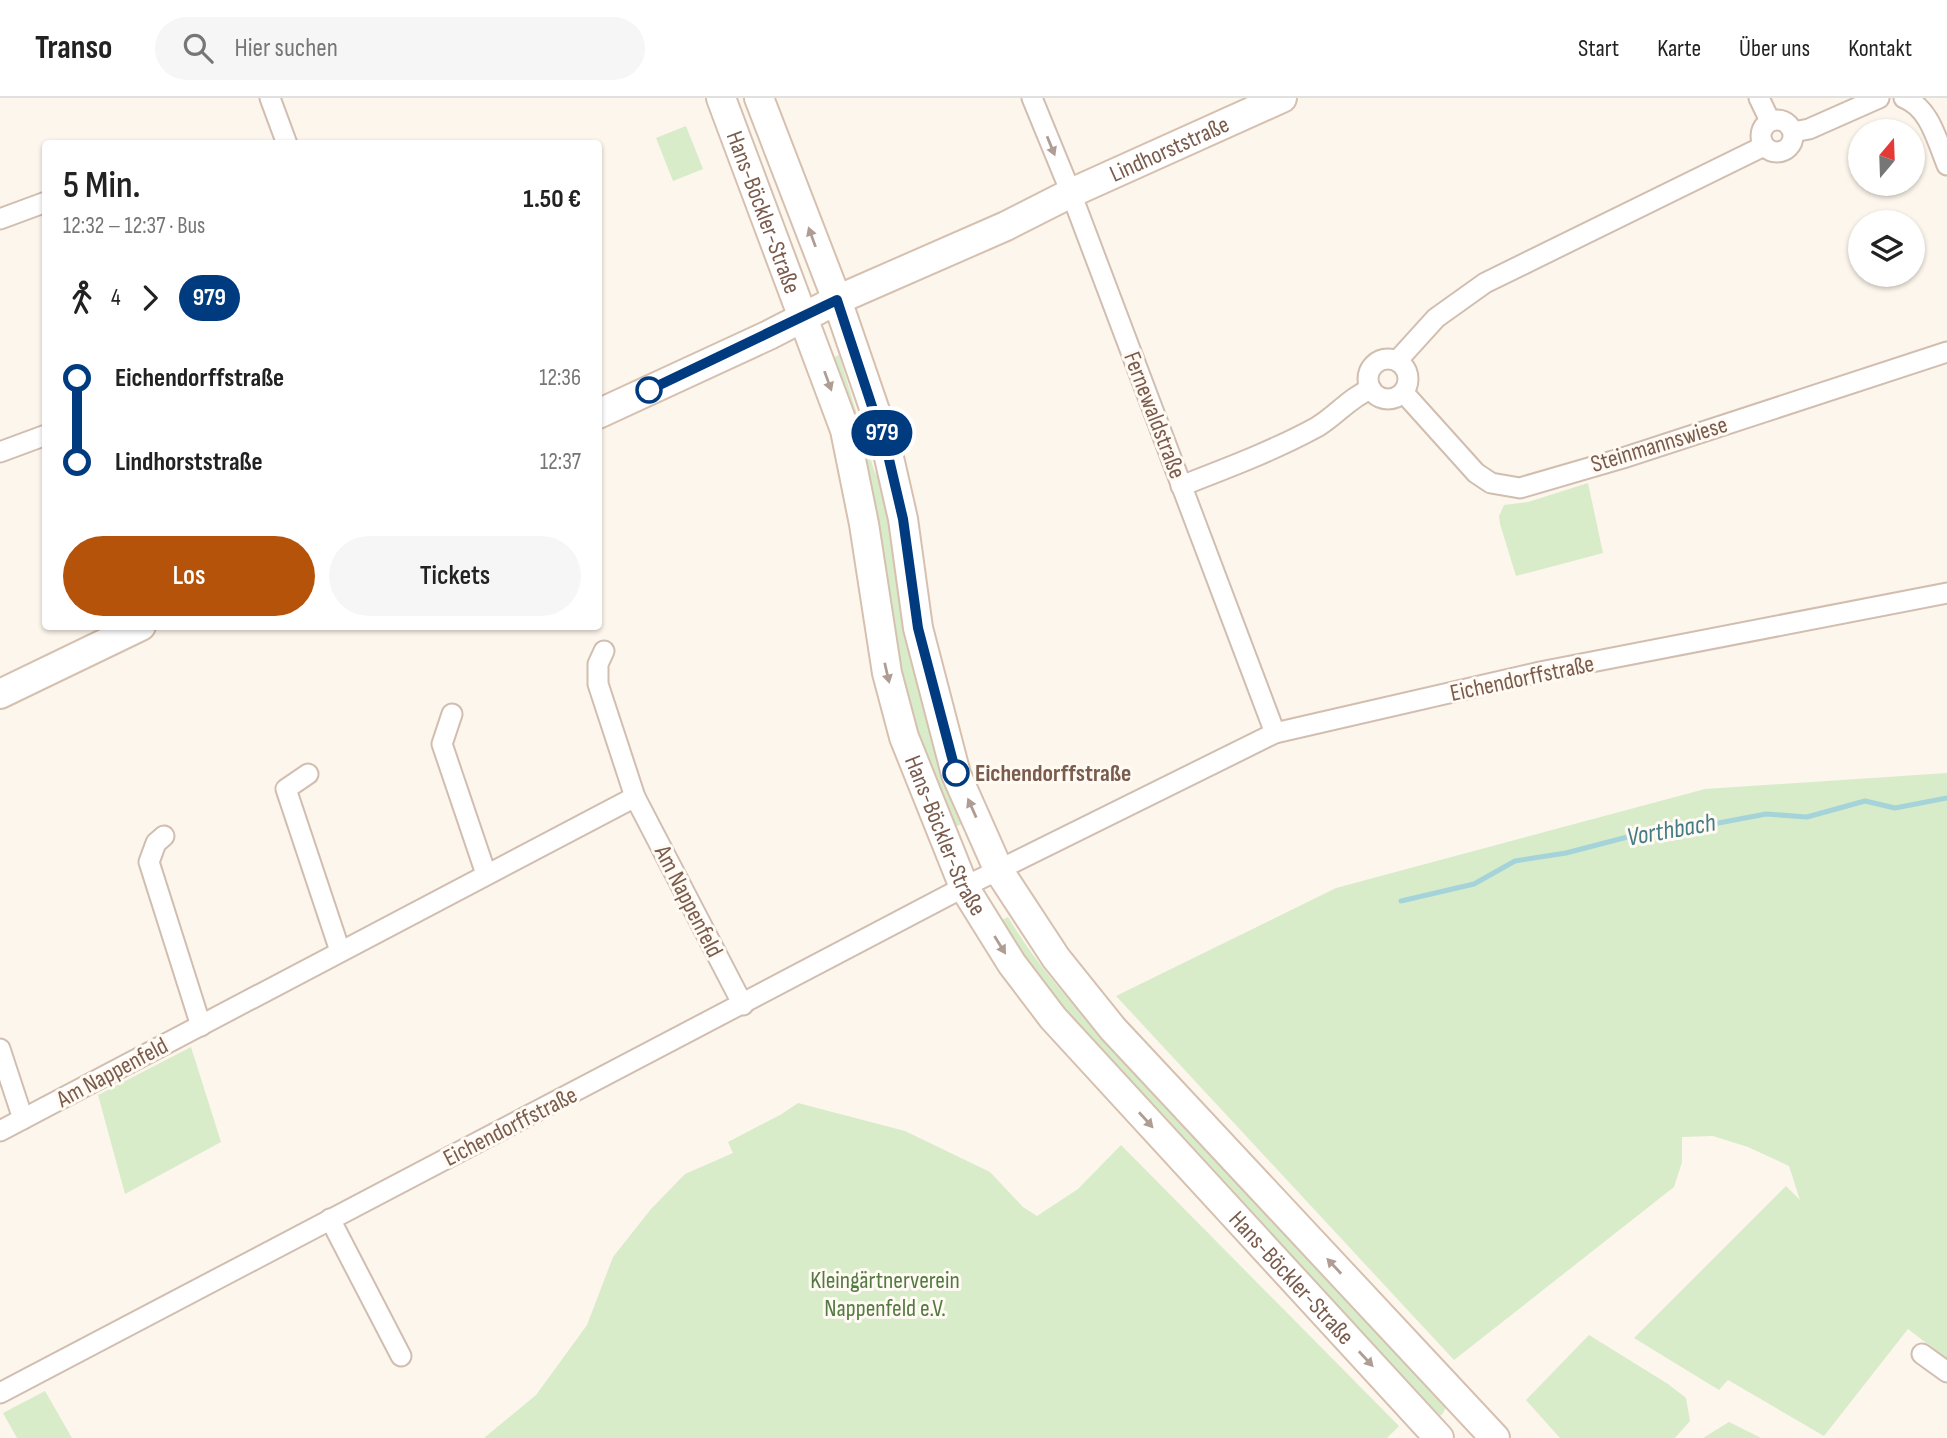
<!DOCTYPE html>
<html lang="de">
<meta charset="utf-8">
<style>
body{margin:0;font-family:"Sofia Sans Condensed",sans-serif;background:#f6f6f6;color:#222;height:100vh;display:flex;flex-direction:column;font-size:26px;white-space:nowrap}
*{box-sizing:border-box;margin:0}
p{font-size:23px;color:#767676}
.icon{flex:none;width:38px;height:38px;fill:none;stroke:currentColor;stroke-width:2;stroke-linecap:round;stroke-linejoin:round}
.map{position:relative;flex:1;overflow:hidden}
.panel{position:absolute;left:42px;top:42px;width:560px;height:490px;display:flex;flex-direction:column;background:#fff;border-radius:7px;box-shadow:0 2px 5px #0004}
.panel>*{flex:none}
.badge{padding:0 14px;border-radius:23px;font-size:24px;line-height:46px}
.needle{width:46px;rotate:19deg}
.controls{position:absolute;left:1848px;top:21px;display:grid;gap:14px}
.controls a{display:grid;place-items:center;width:77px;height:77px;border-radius:50%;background:#fff;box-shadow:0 2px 5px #0004;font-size:35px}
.map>.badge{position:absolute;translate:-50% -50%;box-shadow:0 0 0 4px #fff}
.legs{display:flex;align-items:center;gap:10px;height:77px;padding:0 21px;font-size:23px}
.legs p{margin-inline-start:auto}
.head{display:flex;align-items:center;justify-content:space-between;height:119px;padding:0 21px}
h1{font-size:38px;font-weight:600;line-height:52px}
.action{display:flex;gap:14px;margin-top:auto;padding:14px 21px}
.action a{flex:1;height:80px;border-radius:42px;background:#b45309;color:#fff;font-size:28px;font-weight:600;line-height:80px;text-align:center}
.action a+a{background:#f6f6f6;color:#222}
ul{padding:0 21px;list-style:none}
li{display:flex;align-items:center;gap:24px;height:84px;font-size:26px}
li i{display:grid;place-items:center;width:10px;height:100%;margin:0 9px;background:currentColor}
li i::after{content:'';width:18px;height:18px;margin:-9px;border:5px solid;border-radius:50%;background:#fff}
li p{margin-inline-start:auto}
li:first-child i{background:linear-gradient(#0000 50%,currentColor 0)}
li:last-child i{background:linear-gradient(currentColor 50%,#0000 0)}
header{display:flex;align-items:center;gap:42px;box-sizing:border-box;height:98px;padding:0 35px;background:#fff;border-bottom:2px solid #e0e0e0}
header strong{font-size:33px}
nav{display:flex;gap:38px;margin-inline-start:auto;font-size:24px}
.search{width:490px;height:63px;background:#f6f6f6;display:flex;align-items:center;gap:18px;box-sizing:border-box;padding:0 24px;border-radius:38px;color:#767676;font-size:26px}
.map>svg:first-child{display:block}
.green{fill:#d8ecc9}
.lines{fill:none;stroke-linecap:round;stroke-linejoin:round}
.stream{stroke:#a5d3da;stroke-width:5}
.street-casing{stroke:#d1beb0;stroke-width:23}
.secondary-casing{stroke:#d6c0b0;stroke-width:32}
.street{stroke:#fff;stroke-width:19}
.secondary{stroke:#fff;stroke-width:28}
.oneway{fill:#af9d94}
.line-1-casing{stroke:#fff;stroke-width:16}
.line-1{stroke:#003b80;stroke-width:10}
.stop-1-dot{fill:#fff;stroke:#003b80;stroke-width:3.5}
.labels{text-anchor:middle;stroke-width:6;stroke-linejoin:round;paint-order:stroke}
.street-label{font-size:24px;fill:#7a5c4d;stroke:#fffaf3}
.stop-label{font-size:24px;font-weight:bold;fill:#7a5c4d;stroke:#fffaf3;text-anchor:start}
.park-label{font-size:24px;fill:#537a41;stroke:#fffaf3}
.water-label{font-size:26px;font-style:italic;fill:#437c86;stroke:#fffaf3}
</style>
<header>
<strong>Transo</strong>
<div class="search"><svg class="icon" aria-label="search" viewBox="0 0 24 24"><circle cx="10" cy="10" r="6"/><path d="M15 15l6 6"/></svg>Hier suchen</div>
<nav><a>Start</a><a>Karte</a><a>Über uns</a><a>Kontakt</a></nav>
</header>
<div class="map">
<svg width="1947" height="1340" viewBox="0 0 1947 1340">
<rect width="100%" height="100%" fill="#fdf6ec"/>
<!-- green -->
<g class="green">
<path d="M686,28L703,71L673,83L656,40Z"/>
<path d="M839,257L874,372L885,394L966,724L955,729L897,578L828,262Z"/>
<path d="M1588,385L1603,455L1516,478L1500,426L1499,418L1504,407L1528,404Z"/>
<path d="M1947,675V1261L1908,1231L1824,1338L1728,1282L1719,1292L1634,1240L1786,1088L1800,1102L1789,1068L1748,1049L1713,1038L1682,1039V1064L1674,1089L1454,1262L1116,898L1336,790L1705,691Z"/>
<path d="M1008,819C1035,863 1066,902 1105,936L1447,1307L1442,1317L1436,1318L1113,977L996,825Z"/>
<path d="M191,949L221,1044L125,1096L98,997Z"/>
<path d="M798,1005L905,1033L990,1074L1023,1109L1037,1118L1078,1091L1121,1047L1399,1328L1387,1340H484L536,1297L587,1227L613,1159L651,1111L685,1076L733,1055L728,1044L780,1017Z"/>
<path d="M1589,1237L1668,1286L1686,1300L1690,1323L1675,1340H1560L1526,1302Z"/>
<path d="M45,1293L72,1340H17L3,1315Z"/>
<path d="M1729,1324L1761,1340H1703Z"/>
</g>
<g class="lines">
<!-- stream -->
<path class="stream" d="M1401,803L1474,786L1515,763L1566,755L1662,730L1708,727L1766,716L1807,719L1865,703L1895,710L1947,700"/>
<defs>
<g id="street">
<path d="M270,0L287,46"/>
<path d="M1032,0L1071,95L1275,635"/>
<path d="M1759,0L1770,23"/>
<path d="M1904,0C1930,10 1937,43 1947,67"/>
<circle cx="1777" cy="38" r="16"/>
<path d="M1793,34L1809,31L1879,0"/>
<path d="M0,121L46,104"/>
<circle cx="1388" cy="281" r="20"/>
<path d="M1397,263L1436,220L1485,185L1764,48"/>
<path d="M1404,295L1476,375L1491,385L1520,390L1623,360L1947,254"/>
<path d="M0,354L46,337"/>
<path d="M1181,388C1227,370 1273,353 1317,329C1336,318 1350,299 1371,291"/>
<path d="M604,553L598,566V586L635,699L743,907"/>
<path d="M452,616L442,646L486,776"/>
<path d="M308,676L286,691L340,853"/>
<path d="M164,738L156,745L149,764L201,928"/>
<path d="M0,951L23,1021"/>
<path d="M0,1033L635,699"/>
<path d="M330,1121L401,1258"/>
<path d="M1922,1256L1947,1274"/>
<path d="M0,1295L964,789L1275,635L1540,574L1947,495"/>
</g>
<g id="secondary">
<path id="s1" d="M721,0L845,332L864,426L887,575L904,639L964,789L1012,866L1053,920L1439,1340"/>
<path d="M759,0L837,202L885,342L903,421L918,530L956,676L999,773L1056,860L1113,931L1495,1340"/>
<path id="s2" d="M598,316L769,237L837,202L1006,128L1071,95L1282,0"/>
<path d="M0,596L141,528"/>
</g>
</defs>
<!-- street casing -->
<use href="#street" class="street-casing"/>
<!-- secondary casing -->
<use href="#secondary" class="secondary-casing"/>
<!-- street -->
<use href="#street" class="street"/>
<!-- secondary -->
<use href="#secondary" class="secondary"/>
</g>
<!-- one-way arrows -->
<defs><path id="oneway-solid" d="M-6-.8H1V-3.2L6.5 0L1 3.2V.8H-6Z" transform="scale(1.75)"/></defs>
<g class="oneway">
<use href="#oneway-solid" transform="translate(1051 48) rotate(68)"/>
<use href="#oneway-solid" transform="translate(812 139) rotate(-110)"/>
<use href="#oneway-solid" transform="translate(828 283) rotate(70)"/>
<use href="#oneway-solid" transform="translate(887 575) rotate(77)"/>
<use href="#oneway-solid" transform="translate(972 710) rotate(-114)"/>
<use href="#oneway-solid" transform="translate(1000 847) rotate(58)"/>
<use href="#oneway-solid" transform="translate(1146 1022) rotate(48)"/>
<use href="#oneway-solid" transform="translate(1334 1168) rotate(-133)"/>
<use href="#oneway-solid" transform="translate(1366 1261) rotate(47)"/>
</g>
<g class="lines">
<defs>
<path id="line-1" d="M649,292L837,202L888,357L903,421L918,530L956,675"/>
</defs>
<!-- line-1 casing -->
<use href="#line-1" class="line-1-casing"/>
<!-- line-1 -->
<use href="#line-1" class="line-1"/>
</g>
<!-- markers -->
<g class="stop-1-dot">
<circle cx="649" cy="292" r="12"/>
<circle cx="956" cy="675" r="12"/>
</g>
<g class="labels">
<!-- street labels -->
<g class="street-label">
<text dy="8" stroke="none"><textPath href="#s2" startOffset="630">Lindhorststraße</textPath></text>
<text dy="8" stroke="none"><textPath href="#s1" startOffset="122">Hans-Böckler-Straße</textPath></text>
<text transform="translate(1155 317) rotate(69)" y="8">Fernewaldstraße</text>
<text transform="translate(1659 346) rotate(-17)" y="8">Steinmannswiese</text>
<text transform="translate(1522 580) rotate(-12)" y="8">Eichendorffstraße</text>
<text dy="8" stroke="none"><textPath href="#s1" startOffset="774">Hans-Böckler-Straße</textPath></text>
<text transform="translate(689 803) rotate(63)" y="8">Am Nappenfeld</text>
<text transform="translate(112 974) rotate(-28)" y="8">Am Nappenfeld</text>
<text transform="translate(510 1028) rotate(-27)" y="8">Eichendorffstraße</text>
<text dy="8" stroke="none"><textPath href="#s1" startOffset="1340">Hans-Böckler-Straße</textPath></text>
</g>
<!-- stop labels -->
<g class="stop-label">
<text x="975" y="683">Eichendorffstraße</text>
</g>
<!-- park labels -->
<g class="park-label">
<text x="885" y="1190">Kleingärtnerverein<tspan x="885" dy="28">Nappenfeld e.V.</tspan></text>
</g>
<!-- water labels -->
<g class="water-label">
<text transform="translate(1671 731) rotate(-10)" y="9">Vorthbach</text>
</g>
</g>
</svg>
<div class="controls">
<a><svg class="needle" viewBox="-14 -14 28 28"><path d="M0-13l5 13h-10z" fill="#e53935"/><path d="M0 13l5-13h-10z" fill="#767676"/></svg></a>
<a><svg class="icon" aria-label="layers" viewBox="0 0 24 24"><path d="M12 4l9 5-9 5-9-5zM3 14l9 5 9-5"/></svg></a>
</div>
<b class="badge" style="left:882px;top:335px;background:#003b80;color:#fff">979</b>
<section class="panel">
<div class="head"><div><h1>5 Min.</h1><p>12:32 – 12:37 · Bus</p></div><b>1.50 €</b></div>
<div class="legs"><svg class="icon" aria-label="walk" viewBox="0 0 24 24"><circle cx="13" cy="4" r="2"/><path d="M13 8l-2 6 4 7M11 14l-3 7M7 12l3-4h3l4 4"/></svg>4<svg class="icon" aria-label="forward" viewBox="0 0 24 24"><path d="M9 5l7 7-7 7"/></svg><b class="badge" style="background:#003b80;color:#fff">979</b></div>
<ul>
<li><i style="color:#003b80"></i><b>Eichendorffstraße</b><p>12:36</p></li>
<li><i style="color:#003b80"></i><b>Lindhorststraße</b><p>12:37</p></li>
</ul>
<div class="action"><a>Los</a><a>Tickets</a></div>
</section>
</div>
